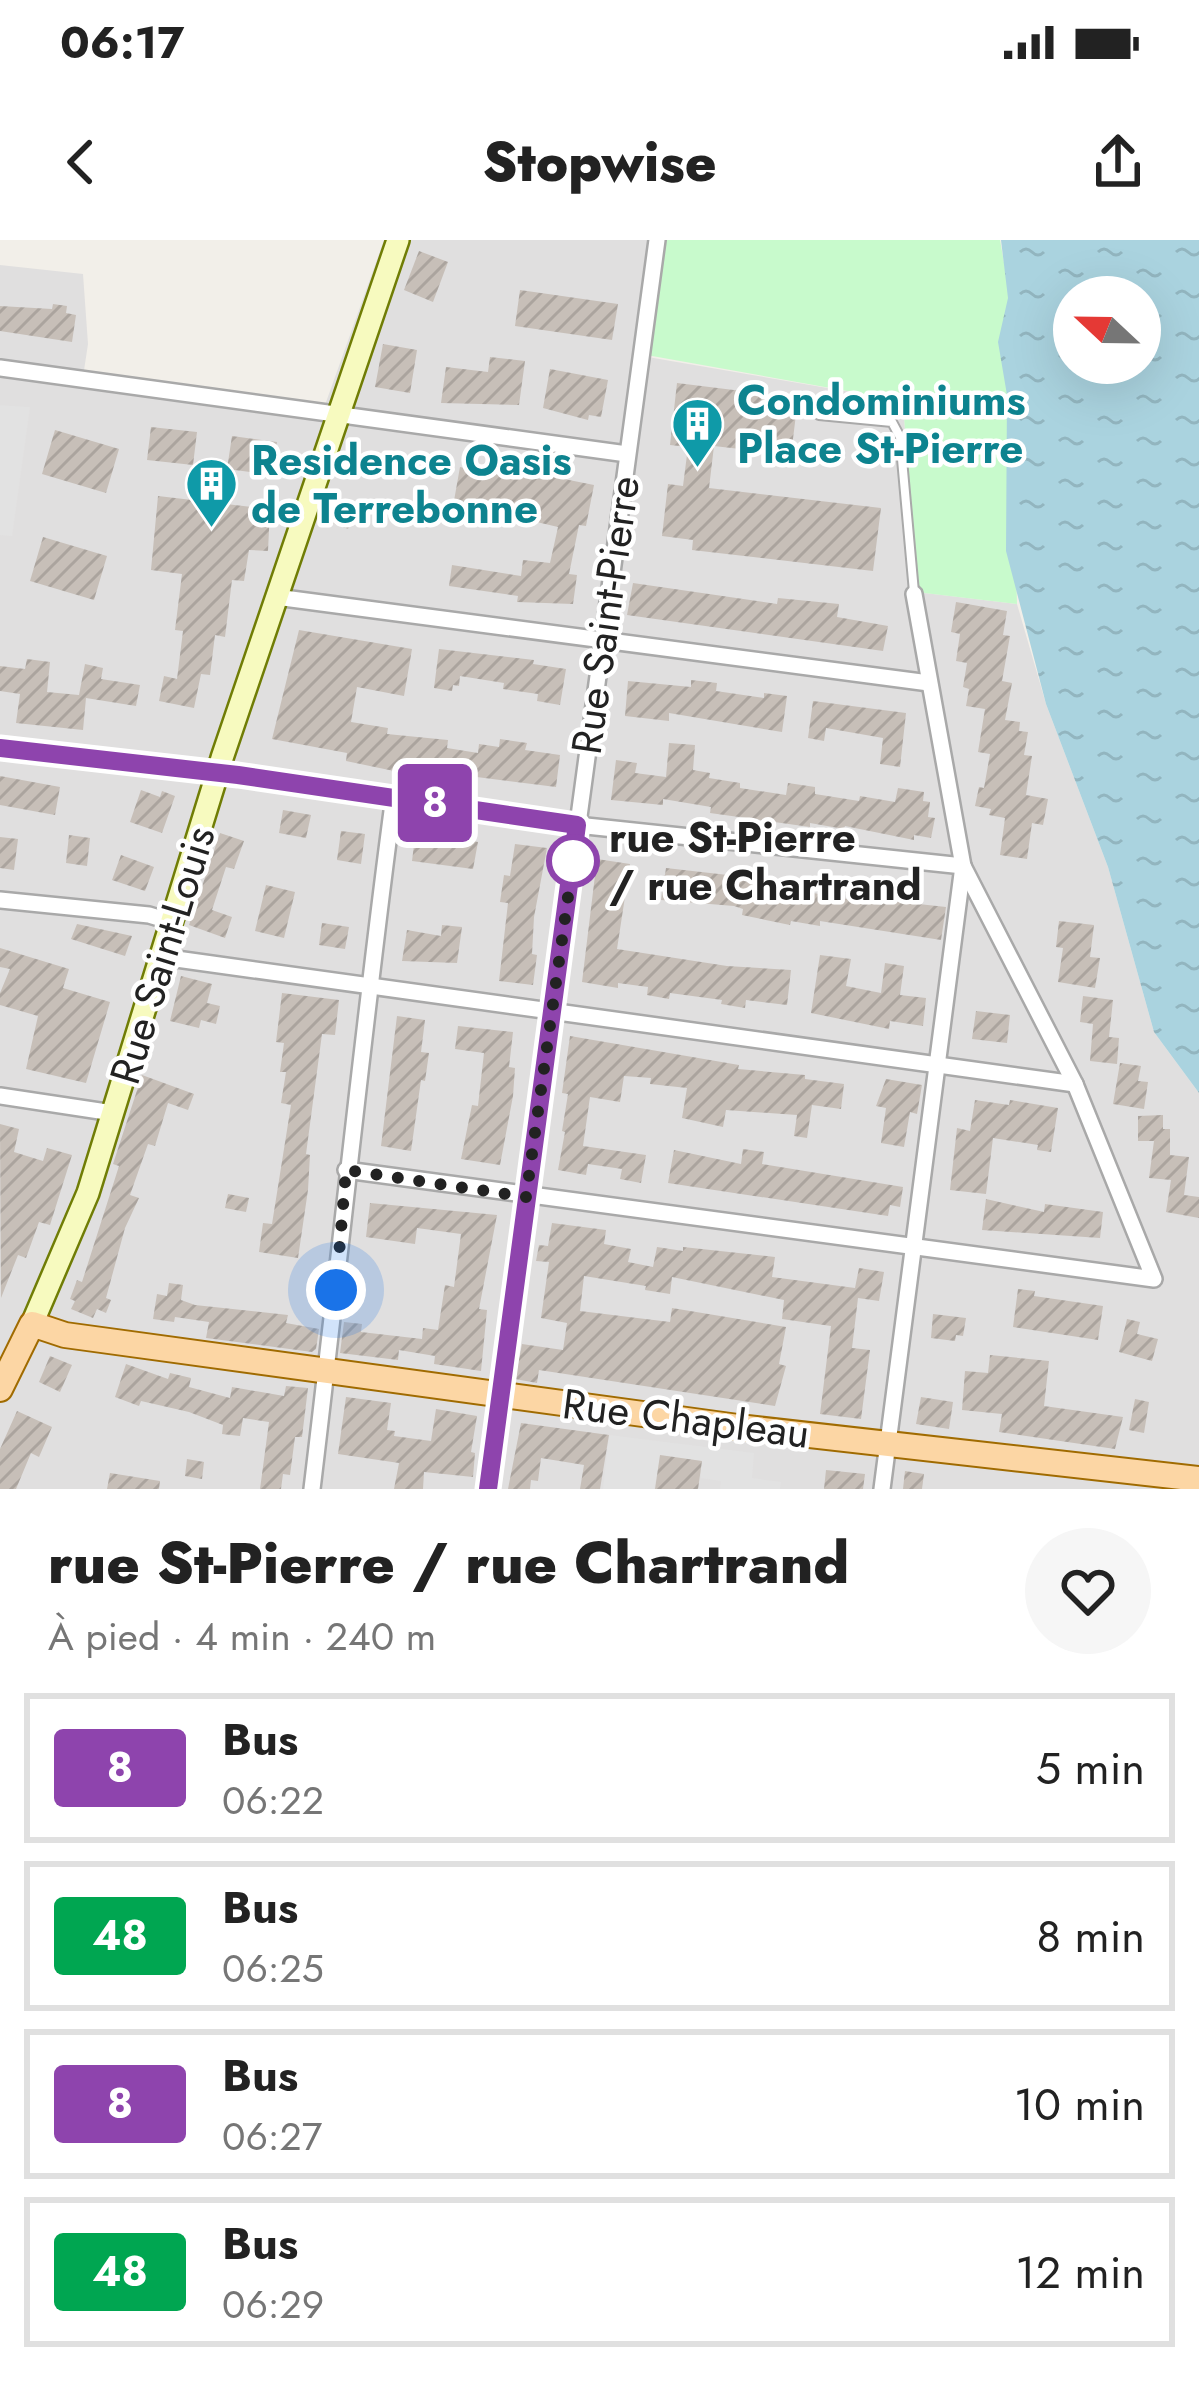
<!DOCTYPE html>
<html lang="fr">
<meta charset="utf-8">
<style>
body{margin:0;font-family:Jost,sans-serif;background:#f6f6f6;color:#222;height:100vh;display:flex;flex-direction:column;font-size:45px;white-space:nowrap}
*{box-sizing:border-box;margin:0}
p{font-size:39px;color:#767676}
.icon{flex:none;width:66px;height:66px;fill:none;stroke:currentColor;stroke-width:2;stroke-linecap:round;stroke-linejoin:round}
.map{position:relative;height:1249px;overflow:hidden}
.drawer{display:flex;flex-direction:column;background:#fff;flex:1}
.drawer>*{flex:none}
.badge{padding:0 24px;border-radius:9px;font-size:42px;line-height:78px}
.needle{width:78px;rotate:292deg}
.controls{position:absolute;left:1053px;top:36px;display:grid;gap:24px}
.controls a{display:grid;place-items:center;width:108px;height:108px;border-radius:50%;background:#fff;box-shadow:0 12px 48px #0002;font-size:60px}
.you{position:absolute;width:60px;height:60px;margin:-30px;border:9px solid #fff;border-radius:50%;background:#1a73e8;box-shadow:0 0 0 18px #1a73e833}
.map>.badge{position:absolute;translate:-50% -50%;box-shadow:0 0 0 6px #fff}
.round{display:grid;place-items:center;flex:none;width:126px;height:126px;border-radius:63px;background:#f6f6f6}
.headline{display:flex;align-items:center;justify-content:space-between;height:204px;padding:0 48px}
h1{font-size:57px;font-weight:800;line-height:90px}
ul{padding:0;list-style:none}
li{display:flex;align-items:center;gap:36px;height:150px;margin:0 24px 18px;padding:0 24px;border:6px solid #e0e0e0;border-radius:0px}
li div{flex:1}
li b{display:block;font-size:45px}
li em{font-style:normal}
li .badge{min-width:132px;font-weight:700;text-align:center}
.status{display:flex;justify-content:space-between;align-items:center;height:84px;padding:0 60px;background:#fff;direction:ltr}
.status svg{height:33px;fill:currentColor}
header{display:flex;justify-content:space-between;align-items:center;height:156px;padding:0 48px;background:#fff;font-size:54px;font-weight:800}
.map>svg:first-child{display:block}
.residential{fill:#e0dfdf}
.park{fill:#c8facc}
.parking{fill:#e2e2e2}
.water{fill:url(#water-ripples);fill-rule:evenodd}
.building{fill:url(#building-hatch)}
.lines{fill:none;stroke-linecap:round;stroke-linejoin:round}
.lane-casing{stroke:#a9a9a9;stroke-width:12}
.street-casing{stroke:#a9a9a9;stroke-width:20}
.secondary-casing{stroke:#707d05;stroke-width:26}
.primary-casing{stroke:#a06b00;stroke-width:28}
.lane{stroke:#fff;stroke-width:8}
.street{stroke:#fff;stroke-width:15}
.secondary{stroke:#f7fabf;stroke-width:21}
.primary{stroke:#fcd6a4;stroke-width:24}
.line-casing{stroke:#fff;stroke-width:27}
.line{stroke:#8e44ad;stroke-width:18}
.walk{stroke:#222;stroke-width:12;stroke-dasharray:0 21.6}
.stop-dot{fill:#fff;stroke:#8e44ad;stroke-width:6}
.labels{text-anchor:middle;stroke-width:9;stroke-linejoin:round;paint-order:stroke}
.culture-label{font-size:42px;font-weight:bold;fill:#0d838f;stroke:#fff;text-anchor:start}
.street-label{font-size:42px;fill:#222;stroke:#fff}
.stop-label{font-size:42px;font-weight:bold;fill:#222;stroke:#fff;text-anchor:start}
</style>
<div class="status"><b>06:17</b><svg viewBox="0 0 49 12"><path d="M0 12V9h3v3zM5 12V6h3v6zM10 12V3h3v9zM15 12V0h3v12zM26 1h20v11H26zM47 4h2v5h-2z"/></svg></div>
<header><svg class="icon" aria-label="back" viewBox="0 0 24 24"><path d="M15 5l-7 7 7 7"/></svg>Stopwise<svg class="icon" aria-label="share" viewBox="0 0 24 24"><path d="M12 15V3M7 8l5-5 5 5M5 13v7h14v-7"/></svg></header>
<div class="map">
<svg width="1199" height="1249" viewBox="0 0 1199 1249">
<defs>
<pattern id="water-ripples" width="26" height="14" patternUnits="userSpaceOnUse" patternTransform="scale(3)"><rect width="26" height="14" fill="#aad3df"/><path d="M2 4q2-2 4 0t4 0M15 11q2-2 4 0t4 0" fill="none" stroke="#92b5bf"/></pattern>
<pattern id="building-hatch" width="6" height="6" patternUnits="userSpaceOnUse" patternTransform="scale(3)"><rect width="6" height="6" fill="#c7bfb8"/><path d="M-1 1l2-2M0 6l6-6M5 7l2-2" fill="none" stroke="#aba49e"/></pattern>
</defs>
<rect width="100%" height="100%" fill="#f2efe9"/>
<!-- residential -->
<path class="residential" d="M384,0H655L636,115L903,161L916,352L1017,364L1046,464L1108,627L1154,792L1199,853V1249H0V25L83,34L88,104L83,137L325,165Z"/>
<!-- park -->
<path class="park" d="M662,0H1000L1008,45L1017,364L916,352L903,161L641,114Z"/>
<!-- parking -->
<g class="parking">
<path d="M0,165L30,167L12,296L0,295Z"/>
<path d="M609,1195L754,1213L752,1238L781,1242L780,1249H720L721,1241L701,1238V1221L661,1215L654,1249H603Z"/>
</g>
<!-- water -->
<path class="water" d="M1001,0H1199V853L1154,792L1108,627L1046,464L1006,311L1007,155L998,102L1008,58ZM1074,57H1140V123H1074Z"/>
<!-- building -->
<g class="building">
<path d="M419,11L448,22L433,62L404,50Z"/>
<path d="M520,50L618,64L612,100L515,86Z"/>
<path d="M53,64L67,66L66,73L76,75L72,102L0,91V66L52,69Z"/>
<path d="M383,104L417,110L410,153L375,147Z"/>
<path d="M490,117L525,121L519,165L441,163L446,127L488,132Z"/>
<path d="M550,129L608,140L601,177L589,175L588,180L543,168Z"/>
<path d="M677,143L798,158L791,215L714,206L709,248L881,268L873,331L692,310L693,300L662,296L668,244L683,246L688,207L670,205Z"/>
<path d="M151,187L197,192L193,225L147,220Z"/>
<path d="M55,190L119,209L106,253L42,234Z"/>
<path d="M232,196L277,202L273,235L227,229Z"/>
<path d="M475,225L535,238L548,240L549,236L594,245L586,286L579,285L569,334L577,335L573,364L517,362L518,356L449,346L452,325L521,336L523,320L550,323L558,287L498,273L497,278L452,272L460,227L474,230Z"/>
<path d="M158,256L270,269L268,311L249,310L244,341L232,340L225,397L215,395L210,435L201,434L194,468L159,461L164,436L177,439L183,391L175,390L182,334L151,330Z"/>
<path d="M337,257L357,265L348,289L327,281Z"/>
<path d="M43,297L107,316L94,360L30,341Z"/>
<path d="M633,343L777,364L778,358L839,364L837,377L888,386L883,411L627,375Z"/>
<path d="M956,362L1007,371L1003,395L1010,396L1002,441L1012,443L1005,480L1020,482L1019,491L1028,492L1024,515L1032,516L1026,555L1048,559L1043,585L1032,583L1027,619L1000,615L1005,578L989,575L991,569L975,566L979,547L984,548L990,514L978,512L985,469L966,466L969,449L963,447L967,423L956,421L960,394L951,392Z"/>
<path d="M299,390L412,409L404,456L357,447L351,482L388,488L387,494L448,500L447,508L478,513L479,504L499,507L500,499L527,503L525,510L560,515L556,547L414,529L413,535L346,521L347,513L272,499Z"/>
<path d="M439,409L534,420L533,424L566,429L560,465L537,461L538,454L503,449L504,443L460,436L459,446L453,445L452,451L434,448Z"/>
<path d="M27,419L50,422L47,452L79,455L85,424L103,428L101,439L140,445L136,466L86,458L83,490L16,483L20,454L0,451V426L25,429Z"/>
<path d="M691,440L717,443L716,451L764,458V453L787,456L782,492L669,473V481L625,476L628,441L691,447Z"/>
<path d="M813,461L906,473L900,527L880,524L883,498L826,488L824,501L808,498Z"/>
<path d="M669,503L695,505L693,530L710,533L709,538L740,543V548L786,555L788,543L815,547V554L859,561L860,556L895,562L898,548L924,552L923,561L930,562L928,577L935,578L931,598L914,595V600L845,586L844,589L810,583V587L710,573L711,567L663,559V565L611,560L616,520L637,523L635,533L666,537Z"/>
<path d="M0,536L60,547L55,575L0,565Z"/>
<path d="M141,550L160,557L162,551L175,556L162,593L130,582Z"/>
<path d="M283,570L311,575L306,598L279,593Z"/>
<path d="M416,589L478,602L473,629L412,621Z"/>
<path d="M341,591L365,594L361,624L337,620Z"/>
<path d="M220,593L244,601L234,629L226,627L212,670L232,677L225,698L189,685Z"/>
<path d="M69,595L90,598L87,626L66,623Z"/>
<path d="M0,597L18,599L14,630L0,628Z"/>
<path d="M515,604L547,608L534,677L532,714L537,715L533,745L499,741L508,663L500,662L504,635L510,636Z"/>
<path d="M121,615L154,627L145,651L112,640Z"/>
<path d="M597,619L630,624L617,709L727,726L791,730L787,765L746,760L745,768L721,764L722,760L670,753L669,759L647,755L648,747L618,743V748L582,742Z"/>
<path d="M666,628L763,639L796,646V650L882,665V660L946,667L941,700L820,681V686L791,681L790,685L742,675L743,669L734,666L661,660Z"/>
<path d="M266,645L295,652L284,698L255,691Z"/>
<path d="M1059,681L1094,685L1090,717L1100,718L1095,748L1058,742L1063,708L1056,707Z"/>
<path d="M322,683L349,687L345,709L319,705Z"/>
<path d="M77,684L132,696L125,716L71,699Z"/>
<path d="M442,685L462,687L457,723L402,721L407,690L441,696Z"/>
<path d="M0,708L69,729L63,748L110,762L86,843L26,829L38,776L0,765V753L10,729L0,727Z"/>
<path d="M820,715L851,719L846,746L881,753L885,723L904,726L900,755L926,758L923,786L890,781L889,789L811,773Z"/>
<path d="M181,736L212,744L207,763L220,766L216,784L201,780L199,788L170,781Z"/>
<path d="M282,753L339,760L335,795L322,794L306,914L310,915L308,950L298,1018L259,1012L263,983L272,984L291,865L281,863L286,832H280L284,803L276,802Z"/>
<path d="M1083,756L1113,760L1109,797L1119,798L1117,824L1090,821L1093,784L1080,782Z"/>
<path d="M976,771L1010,775L1007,803L972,799Z"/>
<path d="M397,776L425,780L421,812L429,813L425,841L421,840L411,911L381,906Z"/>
<path d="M458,786L513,792L509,827L515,828L513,856L500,925L461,919L472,865L478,866L484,813L455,809Z"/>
<path d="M570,796L739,825L738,829L805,835V839L844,844L841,869L812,865L807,898L794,896L797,875L726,870L723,887L682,878L687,848L650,844L651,838L624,836L620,862L590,857L583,906L646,915L641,943L620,939L622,929L588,924L586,935L558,930L565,892L562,891L568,854L562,853Z"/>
<path d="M1120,823L1141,826L1138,841L1148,842L1144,869L1113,864Z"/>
<path d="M142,835L194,854L188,870L168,863L155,906L148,904L130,955L139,958L125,988L106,1058L111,1060L106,1073L97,1069L93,1078L71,1069L75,1061L70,1059L77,1040L82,1042L119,926L113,924Z"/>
<path d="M886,839L922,845L917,874L910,872L904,907L881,903L886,868L876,866Z"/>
<path d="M975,860L1009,865L1010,860L1058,868L1051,912L1037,910L1038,905L993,898L986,954L950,950L957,888L970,891Z"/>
<path d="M1163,875V889H1170V915L1189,917L1184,955L1199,957V978L1166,972L1171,940L1149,938L1154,901H1138V876Z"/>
<path d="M0,884L19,889L14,912L43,921L47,908L72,915L50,985L39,982L26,1018L18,1015L1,1058Z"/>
<path d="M743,909L764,912L762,924L903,947L900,967L890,965L888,976L668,943L674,910L741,924Z"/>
<path d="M228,954L249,958L246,972L225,968Z"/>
<path d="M986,959L1044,972L1045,964L1103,972L1100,998L982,990Z"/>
<path d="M370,963L497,975L479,1069L487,1070L481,1131L434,1124L435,1116L399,1110L398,1120L340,1113L344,1082L362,1084L361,1092L422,1099L423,1088L438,1090L445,1045L454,1047L461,994L417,988L415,1004L366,997Z"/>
<path d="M552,983L606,990L604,1004L631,1009L628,1022L653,1027L657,1007L683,1011V1007L775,1017L772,1037L855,1048L859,1028L884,1032L879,1061L858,1058L852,1108L870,1110L861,1179L820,1174L831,1086L782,1079L784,1060L672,1037L670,1054L645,1050L646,1046L584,1036L580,1071L670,1082L672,1068L786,1087L779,1124L786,1126L775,1166L539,1130L537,1143L515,1139L522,1104L563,1110L567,1083L541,1078L549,1022L536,1021L539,1005L548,1006Z"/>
<path d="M169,1043L183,1045L181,1060L195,1065L288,1075L286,1083L319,1089L316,1109L312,1112L206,1098L209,1082L175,1077L174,1082L153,1079L157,1054L167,1056Z"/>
<path d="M1018,1049L1035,1051L1034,1056L1103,1066L1098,1100L1013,1087Z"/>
<path d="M933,1074L966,1078L963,1096L956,1095L955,1101L931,1098Z"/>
<path d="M1127,1079L1140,1082L1137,1094L1158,1099L1152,1121L1119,1112Z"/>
<path d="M990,1115L1049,1121L1044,1166L1123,1177L1115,1209L999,1192L1002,1174L962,1170L965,1131L988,1133Z"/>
<path d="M50,1116L72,1125L60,1152L39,1142Z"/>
<path d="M126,1124L168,1139L170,1133L191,1138L189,1147L230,1158L232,1147L284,1156L286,1146L308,1148L302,1197H295L290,1235L283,1234L281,1249H260L269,1182L243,1178L240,1196L222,1194L223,1185L189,1172L141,1161L139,1166L115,1157Z"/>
<path d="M346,1157L391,1163L387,1190L395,1191L394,1196L431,1201L436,1169L477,1176L471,1212L475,1213L473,1237L424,1232L423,1249H394L399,1223L338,1214Z"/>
<path d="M921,1157L953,1162L949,1189L916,1184Z"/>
<path d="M1135,1159L1149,1162L1144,1193L1129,1190Z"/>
<path d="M17,1171L52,1187L39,1217L31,1213L16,1249H0V1209Z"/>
<path d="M521,1183L609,1195L600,1249H580L584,1225L541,1218L538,1241L531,1240L530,1249H508Z"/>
<path d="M660,1215L702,1221L698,1249H655Z"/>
<path d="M187,1219L204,1222L202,1239L185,1236Z"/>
<path d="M826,1230L865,1234L863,1249H824Z"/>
<path d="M905,1231L924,1234L922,1249H903Z"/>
<path d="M110,1233L160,1241L159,1249H107Z"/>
</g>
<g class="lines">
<defs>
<path id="lane" d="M819,175L892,182L900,197L914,352"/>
<g id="street">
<path d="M0,128L627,214"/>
<path d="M276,357L929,443"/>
<path d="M0,508L238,535L577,585L963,626"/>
<path d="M0,660L149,675L172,682"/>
<path d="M162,717L1075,844"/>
<path d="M0,856L113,873"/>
<path d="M346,930L1154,1039L1075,844L963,626"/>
<path d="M312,1249C340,1018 363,787 394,556"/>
<path d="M488,1249L657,0"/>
<path d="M882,1249L963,626L914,354"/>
</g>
<path id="secondary" d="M32,1084L88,953L222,518L398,0"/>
<path id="primary" d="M0,1149L32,1084L65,1095L738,1187L1199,1239"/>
</defs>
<!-- lane casing -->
<use href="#lane" class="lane-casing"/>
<!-- street casing -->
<use href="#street" class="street-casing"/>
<!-- secondary casing -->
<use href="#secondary" class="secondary-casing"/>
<!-- primary casing -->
<use href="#primary" class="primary-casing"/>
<!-- lane -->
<use href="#lane" class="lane"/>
<!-- street -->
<use href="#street" class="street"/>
<!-- secondary -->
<use href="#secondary" class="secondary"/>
<!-- primary -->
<use href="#primary" class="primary"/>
</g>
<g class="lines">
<defs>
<path id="line" d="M0,508L238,535L577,585L488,1249"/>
</defs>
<!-- line casing -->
<use href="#line" class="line-casing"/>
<!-- line -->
<use href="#line" class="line"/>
<!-- walk -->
<path class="walk" d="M336,1050L346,930L526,957L573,621"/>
</g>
<!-- icons -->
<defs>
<symbol id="building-pin" viewBox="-11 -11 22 30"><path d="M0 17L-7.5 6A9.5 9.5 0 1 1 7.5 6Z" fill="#0f9aa8" stroke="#fff"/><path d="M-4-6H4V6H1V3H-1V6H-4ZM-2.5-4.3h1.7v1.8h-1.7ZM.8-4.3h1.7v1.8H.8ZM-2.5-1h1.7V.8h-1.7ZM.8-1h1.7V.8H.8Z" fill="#fff"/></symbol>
</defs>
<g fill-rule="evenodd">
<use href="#building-pin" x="668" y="154" width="59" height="81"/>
<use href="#building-pin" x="182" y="214" width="59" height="81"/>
</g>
<!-- markers -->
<circle class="stop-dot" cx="573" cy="621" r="24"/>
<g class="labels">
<!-- culture labels -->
<g class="culture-label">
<text x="737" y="175">Condominiums<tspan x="737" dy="48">Place St-Pierre</tspan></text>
<text x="251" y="235">Residence Oasis<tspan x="251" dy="48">de Terrebonne</tspan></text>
</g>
<!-- street labels -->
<g class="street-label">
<text transform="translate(605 375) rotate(-82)" y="15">Rue Saint-Pierre</text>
<text transform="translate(162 715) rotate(-73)" y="15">Rue Saint-Louis</text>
<text transform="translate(686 1178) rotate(7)" y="15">Rue Chapleau</text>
</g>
<!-- stop labels -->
<g class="stop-label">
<text x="609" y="612">rue St-Pierre<tspan x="609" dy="48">/ rue Chartrand</tspan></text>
</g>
</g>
</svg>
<div class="controls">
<a><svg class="needle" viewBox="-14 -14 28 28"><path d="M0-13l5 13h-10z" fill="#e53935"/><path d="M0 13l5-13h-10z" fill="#767676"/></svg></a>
</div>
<div class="you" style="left:336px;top:1050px"></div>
<b class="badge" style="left:435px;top:563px;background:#8e44ad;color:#fff">8</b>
</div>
<section class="drawer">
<div class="headline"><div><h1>rue St-Pierre / rue Chartrand</h1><p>À pied · 4 min · 240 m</p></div><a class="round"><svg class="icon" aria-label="heart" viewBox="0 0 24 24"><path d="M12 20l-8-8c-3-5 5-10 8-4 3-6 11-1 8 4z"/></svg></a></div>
<ul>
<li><span class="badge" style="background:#8e44ad;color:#fff">8</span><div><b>Bus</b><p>06:22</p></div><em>5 min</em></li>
<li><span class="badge" style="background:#00a651;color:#fff">48</span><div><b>Bus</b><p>06:25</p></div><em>8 min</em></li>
<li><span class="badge" style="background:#8e44ad;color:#fff">8</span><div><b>Bus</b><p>06:27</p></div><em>10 min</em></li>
<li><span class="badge" style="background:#00a651;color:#fff">48</span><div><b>Bus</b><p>06:29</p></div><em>12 min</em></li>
</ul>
</section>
